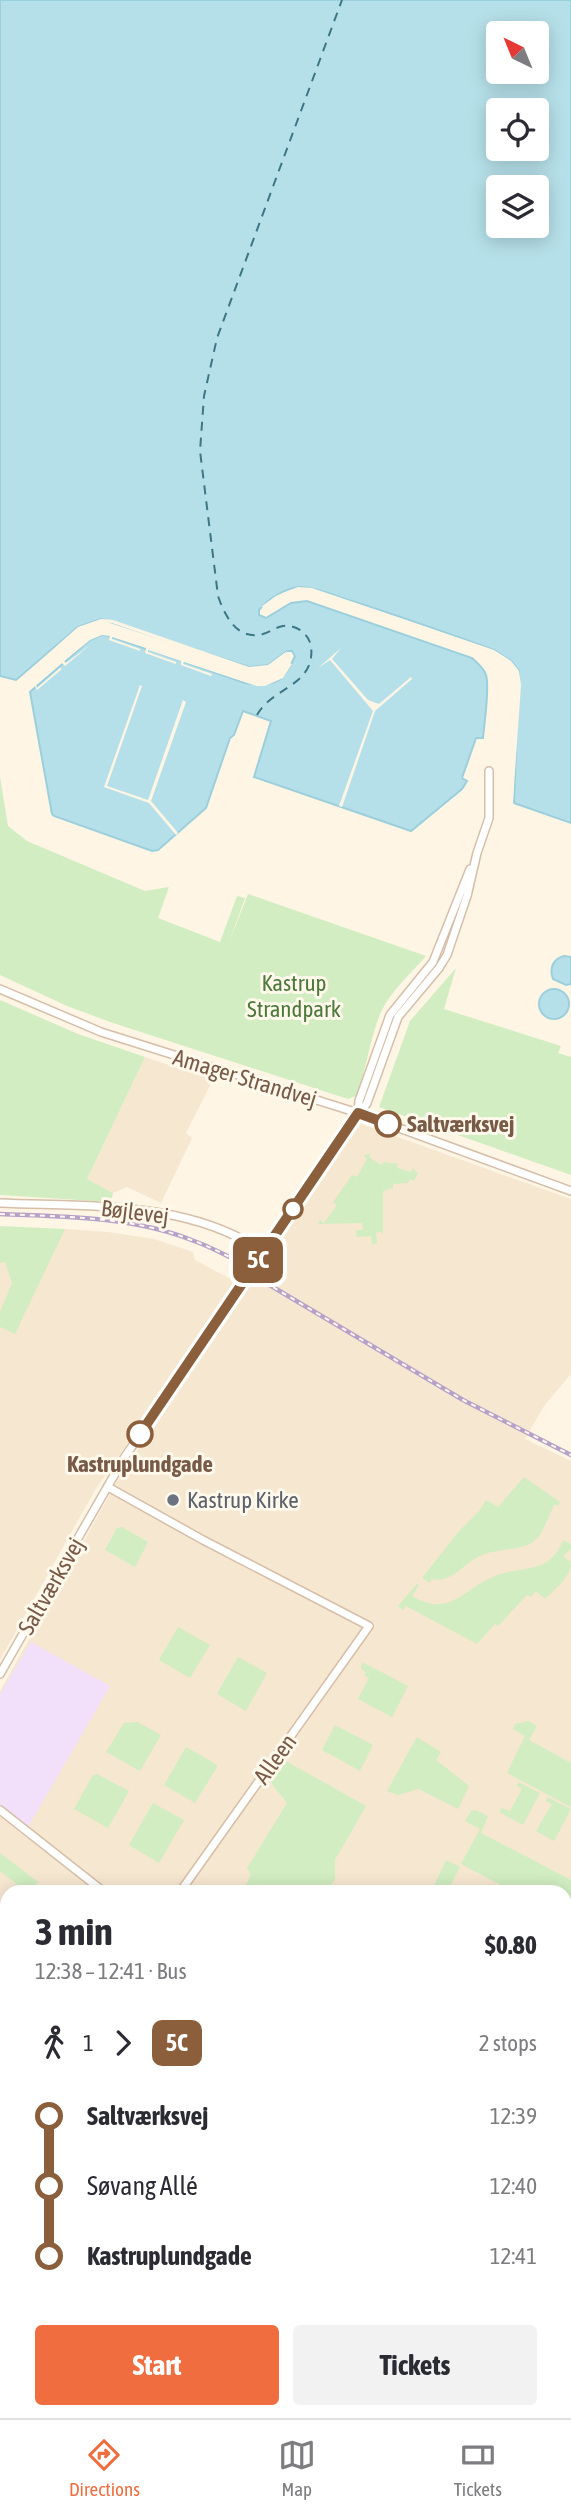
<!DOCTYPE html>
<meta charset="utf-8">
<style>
body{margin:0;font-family:"Asap Condensed",sans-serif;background:#f2f2f3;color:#2b2b33;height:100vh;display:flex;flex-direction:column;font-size:26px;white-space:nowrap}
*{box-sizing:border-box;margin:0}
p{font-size:23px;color:#7c7c81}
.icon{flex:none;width:38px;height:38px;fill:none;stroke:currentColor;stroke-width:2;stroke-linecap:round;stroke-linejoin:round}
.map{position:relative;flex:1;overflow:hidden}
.details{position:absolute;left:0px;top:1885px;width:572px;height:534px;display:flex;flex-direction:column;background:#fff;border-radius:21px 21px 0 0;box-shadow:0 4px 18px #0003}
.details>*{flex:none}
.badge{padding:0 14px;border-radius:10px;font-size:24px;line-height:46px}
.needle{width:46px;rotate:317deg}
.fabs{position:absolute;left:486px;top:21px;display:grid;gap:14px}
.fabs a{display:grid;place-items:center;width:63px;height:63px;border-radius:7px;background:#fff;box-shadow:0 4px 18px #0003;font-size:35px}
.map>.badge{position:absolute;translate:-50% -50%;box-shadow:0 0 0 4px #fff}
.legs{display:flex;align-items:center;gap:10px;height:77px;padding:0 35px;font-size:23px}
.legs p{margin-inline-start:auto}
.head{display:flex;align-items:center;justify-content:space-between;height:119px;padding:0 35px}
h1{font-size:38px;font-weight:700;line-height:52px}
.cta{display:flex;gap:14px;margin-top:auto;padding:14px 35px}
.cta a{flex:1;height:80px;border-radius:7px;background:#f06d40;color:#fff;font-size:28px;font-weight:700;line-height:80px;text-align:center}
.cta a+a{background:#f2f2f3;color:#2b2b33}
ul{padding:0 35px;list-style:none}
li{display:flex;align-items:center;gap:24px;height:70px;font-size:26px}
li i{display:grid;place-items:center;width:10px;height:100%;margin:0 9px;background:currentColor}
li i::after{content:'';width:18px;height:18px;margin:-9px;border:5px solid;border-radius:50%;background:#fff}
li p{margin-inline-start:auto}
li:first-child i{background:linear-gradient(#0000 50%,currentColor 0)}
li:last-child i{background:linear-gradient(currentColor 50%,#0000 0)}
.tabs{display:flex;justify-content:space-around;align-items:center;height:98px;border-top:2px solid #e1e1e2;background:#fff;font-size:19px;color:#7c7c81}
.tabs a{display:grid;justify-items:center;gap:4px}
.tabs .on{color:#f06d40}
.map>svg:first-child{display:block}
.residential{fill:#f6e7d1}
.education{fill:#f2e0fa}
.green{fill:#d1edc1}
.water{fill:#b6e0e9;stroke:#9ccfdc;stroke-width:2;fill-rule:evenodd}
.pier{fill:#fef5e4}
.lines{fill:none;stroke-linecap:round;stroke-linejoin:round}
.ferry{stroke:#3c7786;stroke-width:2;stroke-dasharray:9 7;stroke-linecap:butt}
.secondary-casing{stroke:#d6bea9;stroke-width:10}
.highway-casing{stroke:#dfd7d3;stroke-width:12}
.secondary{stroke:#fff;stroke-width:7}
.highway{stroke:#fcb496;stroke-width:10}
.rail-casing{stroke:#b8a1c8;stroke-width:4.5}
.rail{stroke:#fff8eb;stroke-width:2;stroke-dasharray:5;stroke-linecap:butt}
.line-1-casing{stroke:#fff;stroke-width:16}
.line-1{stroke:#8b5e3c;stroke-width:10}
.stop-1-dot{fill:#fff;stroke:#8b5e3c;stroke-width:3.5}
.worship-dot{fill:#6b7280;stroke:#fff8eb;stroke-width:2.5}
.labels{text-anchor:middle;stroke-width:6;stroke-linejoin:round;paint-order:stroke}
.park-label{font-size:23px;fill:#4c793c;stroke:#fff8eb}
.street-label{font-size:23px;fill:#785a47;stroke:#fff8eb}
.stop-label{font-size:23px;font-weight:bold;fill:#785a47;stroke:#fff8eb;text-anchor:start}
.worship-label{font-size:23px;fill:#5b616d;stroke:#fff8eb;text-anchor:start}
</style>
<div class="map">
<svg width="571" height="2418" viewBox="0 0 571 2418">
<rect width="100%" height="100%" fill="#fef5e4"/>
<!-- residential -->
<g class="residential">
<path d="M145,1057L213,1080L186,1133L192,1138L161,1203L127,1187L113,1193L87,1179Z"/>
<path d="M359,1123L571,1199V1374L544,1406L525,1439L571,1461V1967L565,1964V1892H7V2236L0,2231V1691L119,1478Z"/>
<path d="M65,1229L108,1232L154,1239L193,1252L195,1260L238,1283L95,1490L0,1660V1230Z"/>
</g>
<!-- education -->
<path class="education" d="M31,1642L110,1686L28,1827L0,1805V1694Z"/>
<!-- green -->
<g class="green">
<path d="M0,777L8,826L27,841L145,891L169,887L158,918L220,942L237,896L245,898L228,945L248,894L426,956C411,973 391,991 381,1012C369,1040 367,1069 356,1096L348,1099L113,1023L67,1006L0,975Z"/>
<path d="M456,968L444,1009L561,1046L558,1053L571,1057V1175L379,1107L410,1021Z"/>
<path d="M0,1000L78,1034L145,1057L87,1179L113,1193L111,1202L0,1195Z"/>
<path d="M371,1153L369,1157L381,1165L384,1162L398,1164L397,1168L411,1172L413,1168L418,1173L414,1181L410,1179L408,1183L393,1184V1188L383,1191V1234L380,1231L376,1233L377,1243L372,1244L371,1236L357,1237L356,1230H363L362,1223L318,1224L320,1220L324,1223L337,1205L333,1202L352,1175L357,1177L367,1159L363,1156Z"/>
<path d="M0,1226L65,1229L15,1334L0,1327V1312L12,1283L5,1262L0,1263Z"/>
<path d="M524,1477L560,1502L558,1506L555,1504C548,1515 544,1534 533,1542C520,1551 496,1548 480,1556C464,1563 451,1584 432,1579L430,1583L422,1578L460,1530L480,1510L486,1500L498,1507Z"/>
<path d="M122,1527L148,1542L135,1567L105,1550L117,1528Z"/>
<path d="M563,1540L571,1544V1549L563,1556L571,1562C571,1577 555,1589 545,1599L536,1591L531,1597L527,1595L498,1626L495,1624L477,1644L406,1606L403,1610L398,1606L417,1584L419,1585L412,1596C449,1619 464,1588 495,1576C523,1565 550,1575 563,1540Z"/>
<path d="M178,1627L210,1645L190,1678L159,1660Z"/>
<path d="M238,1657L267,1673L246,1711L217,1694Z"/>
<path d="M362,1662L408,1686L392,1717L358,1699L369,1678L364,1675L366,1672L361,1669Z"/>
<path d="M528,1721L537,1726L529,1740L571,1763V1807L507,1773L525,1736L513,1729L515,1724Z"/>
<path d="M137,1722L161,1735L140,1771L106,1752L124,1723Z"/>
<path d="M335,1725L373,1745L360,1771L322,1750Z"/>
<path d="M417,1737L441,1752L436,1760L469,1786L458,1809L419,1789L398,1795L387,1791Z"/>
<path d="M186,1747L216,1764L217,1767L195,1803L164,1785Z"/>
<path d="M284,1760L366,1806L335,1860V1879L327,1892H242L251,1875L247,1868L287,1803L269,1780Z"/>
<path d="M97,1774L129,1791L108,1828L74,1809L93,1775Z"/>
<path d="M518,1782L540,1793L523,1825L499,1812L502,1808L510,1811L522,1789L517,1786Z"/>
<path d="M547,1797L571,1809L554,1841L536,1831L552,1804L546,1801Z"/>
<path d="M153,1803L184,1820L159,1863L129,1845Z"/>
<path d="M476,1810L488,1816L481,1833L571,1880V1921L565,1918V1892H514L461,1864L480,1829L465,1821L471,1811Z"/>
<path d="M0,1853L38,1882L35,1886L42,1892H27L0,1871Z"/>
<path d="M446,1860L460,1867L447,1892H431Z"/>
<path d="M565,1973L571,1976V2164L565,2168Z"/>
<path d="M0,2231L7,2236V2361L0,2356Z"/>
<path d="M204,2412H292L286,2418H213Z"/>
</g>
<!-- water -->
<g class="water">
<path d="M0,0H571V823L514,803L519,671L511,661L494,650C447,633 399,616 352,601C335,596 317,587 300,587C285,588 268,599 259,610V615L266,618L291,603L307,601L472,658C477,663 484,668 486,675C490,688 484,724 483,738H476L462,778L467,781L462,789L411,831L254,777L271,721L243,711L234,735L230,738L206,808L158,850L152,851L54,816L52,814L30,692L90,640L102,635L109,636L245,683C274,687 284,683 295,656L292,651H287L268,665L249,667L101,619L78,627L16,680L0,676ZM499,33H537V72H499ZM499,110H537V149H499ZM499,187H537V226H499Z"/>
<path d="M564,956L571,957V984L566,985L553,979C549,968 553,959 564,956Z"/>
<circle cx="554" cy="1004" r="15"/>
</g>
<!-- pier -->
<g class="pier">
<path d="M298,587L312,588L494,650L511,661L519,671L521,685L513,801L514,808L509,800L517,685L515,673L508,663L493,653L311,592L298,591L287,594L267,607H261L276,596Z"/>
<path d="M101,619L113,620L249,667L268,665L287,651L284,657L269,668L249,670L112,623L101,622L80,630L19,683H15L78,627Z"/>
<path d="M101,632L113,633L257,683L273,680L281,675L289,663L292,664L283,678L265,686H257L184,662L183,664L212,674L211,676L181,665V661L148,650V652L176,662V664L145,653L146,648L112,637V639L140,649V651L109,640L110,636L102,635L90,640L64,661L66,663L90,645L65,666L62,663L36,685L37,688L60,668L62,669L37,690L33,683L88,637Z"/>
<path d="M341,648L332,659L368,700L379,704L411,677L412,679L375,711L342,807L339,806L373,711L330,660L318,668Z"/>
<path d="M140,685L142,686L107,786L148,800L183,700L186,702L151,801L178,833L176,835L149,803L104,787Z"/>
</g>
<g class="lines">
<!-- ferry -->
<path class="ferry" d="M257,715C272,687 316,686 311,646C309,634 296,624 283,626C276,627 270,632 263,634C237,641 225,616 218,596L200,451L204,396L217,338L342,0"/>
<defs>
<g id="secondary">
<path d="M0,989L101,1032L358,1113L571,1191"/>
<path d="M358,1112L359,1101L390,1015L433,962L470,869"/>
<path d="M0,1203C86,1207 189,1200 263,1252"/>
<path d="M108,1487L203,1540L369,1626L180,1892"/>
<path d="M0,1674L124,1458L238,1292L272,1237L367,1103L398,1017L439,968L447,955L467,896L477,853L489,818V771"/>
<path d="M0,1810L104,1892"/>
<path d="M0,2121L7,2110"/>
<path d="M565,2369L571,2363"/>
<path d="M565,2377L571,2371"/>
<path d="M519,2418L525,2412"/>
<path d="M526,2418L533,2412"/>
</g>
<g id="highway">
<path d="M565,2254L571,2248"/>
<path d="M565,2274L571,2268"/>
<path d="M565,2289L571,2284"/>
<path d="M388,2418L394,2412"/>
<path d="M406,2418L412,2412"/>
<path d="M426,2418L432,2412"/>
</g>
</defs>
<!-- secondary casing -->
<use href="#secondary" class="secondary-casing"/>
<!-- highway casing -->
<use href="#highway" class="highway-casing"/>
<!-- secondary -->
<use href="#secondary" class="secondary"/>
<!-- highway -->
<use href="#highway" class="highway"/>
<defs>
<g id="rail">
<path d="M0,1214C64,1217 133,1216 194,1241C211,1247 227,1256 244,1264"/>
<path d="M256,1277L463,1400L571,1455"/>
<path d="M565,2226L571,2221"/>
<path d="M347,2418L353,2412"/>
</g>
</defs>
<!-- rail casing -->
<use href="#rail" class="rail-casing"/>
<!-- rail -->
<use href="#rail" class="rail"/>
</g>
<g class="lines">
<defs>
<path id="line-1" d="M140,1434L358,1113L388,1124"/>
</defs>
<!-- line-1 casing -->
<use href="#line-1" class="line-1-casing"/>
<!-- line-1 -->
<use href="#line-1" class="line-1"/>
</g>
<!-- markers -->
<g class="stop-1-dot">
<circle cx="388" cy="1124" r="12"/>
<circle cx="293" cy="1209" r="9"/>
<circle cx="140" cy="1434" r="12"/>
</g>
<circle class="worship-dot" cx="173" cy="1500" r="7"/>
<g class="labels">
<!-- park labels -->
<g class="park-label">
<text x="294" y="991">Kastrup<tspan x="294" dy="26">Strandpark</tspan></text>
</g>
<!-- street labels -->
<g class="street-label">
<text transform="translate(245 1078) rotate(17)" y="8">Amager Strandvej</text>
<text transform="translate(135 1212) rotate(7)" y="8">Bøjlevej</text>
<text transform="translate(51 1586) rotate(-60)" y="8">Saltværksvej</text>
<text transform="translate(275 1759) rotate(-54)" y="8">Alleen</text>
</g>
<!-- stop labels -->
<g class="stop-label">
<text x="407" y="1132">Saltværksvej</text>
<text x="140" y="1472" text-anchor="middle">Kastruplundgade</text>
</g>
<!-- worship labels -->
<g class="worship-label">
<text x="187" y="1508">Kastrup Kirke</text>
</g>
</g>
</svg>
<div class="fabs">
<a><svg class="needle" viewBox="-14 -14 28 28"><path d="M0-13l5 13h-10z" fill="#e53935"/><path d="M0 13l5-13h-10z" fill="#7c7c81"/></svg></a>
<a><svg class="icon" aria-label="locate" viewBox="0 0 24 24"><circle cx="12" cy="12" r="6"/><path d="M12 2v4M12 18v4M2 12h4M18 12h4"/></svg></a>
<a><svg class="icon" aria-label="layers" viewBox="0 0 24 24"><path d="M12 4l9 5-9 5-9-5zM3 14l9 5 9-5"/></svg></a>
</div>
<b class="badge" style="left:258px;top:1260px;background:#8b5e3c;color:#fff">5C</b>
<section class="details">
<div class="head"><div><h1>3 min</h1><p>12:38 – 12:41 · Bus</p></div><b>$0.80</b></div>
<div class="legs"><svg class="icon" aria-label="walk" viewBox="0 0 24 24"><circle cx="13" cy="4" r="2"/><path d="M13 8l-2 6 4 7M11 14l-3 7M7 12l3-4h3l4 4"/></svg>1<svg class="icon" aria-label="forward" viewBox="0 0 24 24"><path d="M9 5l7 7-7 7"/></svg><b class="badge" style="background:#8b5e3c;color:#fff">5C</b><p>2 stops</p></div>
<ul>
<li><i style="color:#8b5e3c"></i><b>Saltværksvej</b><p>12:39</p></li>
<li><i style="color:#8b5e3c"></i><span>Søvang Allé</span><p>12:40</p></li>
<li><i style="color:#8b5e3c"></i><b>Kastruplundgade</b><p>12:41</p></li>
</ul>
<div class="cta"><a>Start</a><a>Tickets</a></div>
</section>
</div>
<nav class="tabs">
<a class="on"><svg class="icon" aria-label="directions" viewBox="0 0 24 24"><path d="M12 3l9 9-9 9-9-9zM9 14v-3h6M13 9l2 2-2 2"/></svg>Directions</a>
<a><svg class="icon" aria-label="map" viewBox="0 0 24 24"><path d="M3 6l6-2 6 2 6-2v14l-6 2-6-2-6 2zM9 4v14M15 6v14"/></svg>Map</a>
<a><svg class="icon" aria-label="tickets" viewBox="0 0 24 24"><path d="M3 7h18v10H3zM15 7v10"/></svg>Tickets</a>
</nav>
